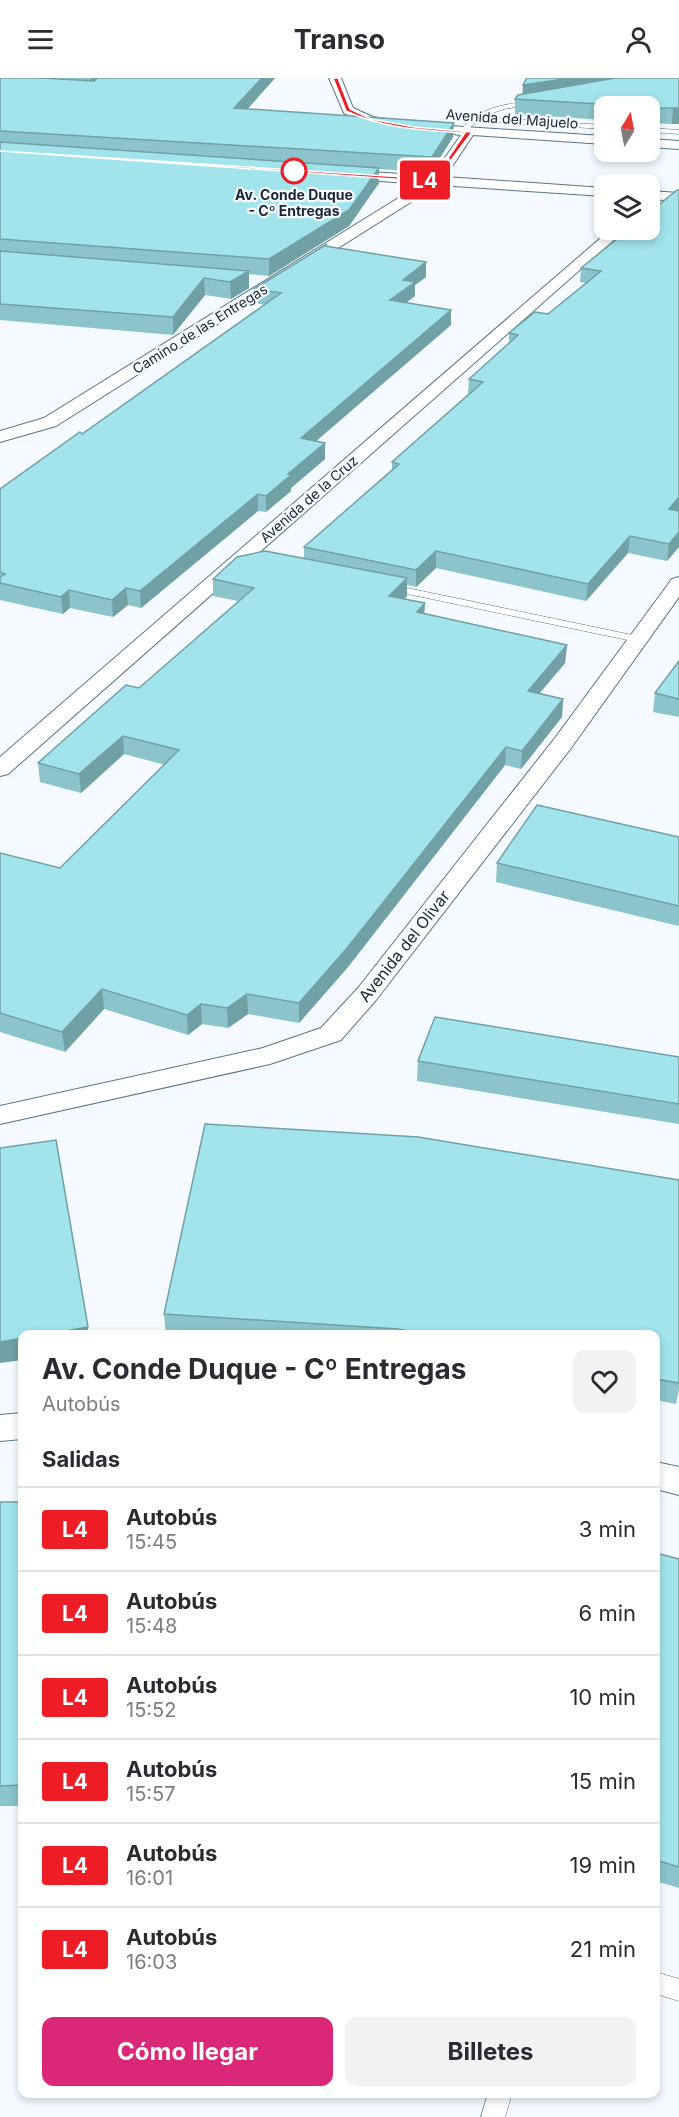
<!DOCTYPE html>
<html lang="es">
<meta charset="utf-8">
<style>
body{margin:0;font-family:Inter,sans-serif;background:#f2f2f3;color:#2b2b33;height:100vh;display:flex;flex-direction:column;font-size:22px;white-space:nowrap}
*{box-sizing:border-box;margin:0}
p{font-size:20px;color:#7c7c81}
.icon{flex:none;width:33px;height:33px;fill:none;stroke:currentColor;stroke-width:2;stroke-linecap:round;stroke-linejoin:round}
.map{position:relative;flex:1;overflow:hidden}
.side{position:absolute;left:18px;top:1252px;width:642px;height:768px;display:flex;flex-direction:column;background:#fff;border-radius:12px;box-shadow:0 3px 9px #0003}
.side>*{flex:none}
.badge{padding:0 12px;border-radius:4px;font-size:21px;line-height:39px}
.needle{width:39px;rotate:10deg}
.tools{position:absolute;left:594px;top:18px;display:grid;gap:12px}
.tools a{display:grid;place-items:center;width:66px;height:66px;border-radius:12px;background:#fff;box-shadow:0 3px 9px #0003;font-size:30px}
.map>.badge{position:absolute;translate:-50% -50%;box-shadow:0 0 0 3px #fff}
h2{padding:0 24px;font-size:22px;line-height:54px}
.round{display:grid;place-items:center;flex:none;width:63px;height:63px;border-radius:12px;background:#f2f2f3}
.summary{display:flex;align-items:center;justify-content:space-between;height:102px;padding:0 24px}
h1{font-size:28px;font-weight:700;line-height:45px}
.primary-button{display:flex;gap:12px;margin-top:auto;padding:12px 24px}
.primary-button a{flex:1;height:69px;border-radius:12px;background:#db2777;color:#fff;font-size:24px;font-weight:700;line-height:69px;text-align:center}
.primary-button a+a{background:#f2f2f3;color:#2b2b33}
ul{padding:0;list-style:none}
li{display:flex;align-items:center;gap:18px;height:84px;padding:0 24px;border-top:2px solid #e1e1e2}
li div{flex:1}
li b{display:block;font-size:22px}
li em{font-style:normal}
li .badge{min-width:66px;font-weight:700;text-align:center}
header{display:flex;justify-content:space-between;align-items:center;height:78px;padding:0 24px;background:#fff;font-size:27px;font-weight:700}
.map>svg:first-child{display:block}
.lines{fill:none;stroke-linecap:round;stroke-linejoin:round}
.lane-casing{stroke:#577588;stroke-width:1}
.street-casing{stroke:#577588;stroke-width:2}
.lane{fill:#fff;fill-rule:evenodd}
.street{fill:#fff;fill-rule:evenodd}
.wall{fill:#8bc4cb}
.shaded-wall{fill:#71a0a5}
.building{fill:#a2e4ec;stroke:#71a0a5;stroke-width:1.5}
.line{fill:#ee1c25;stroke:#fff;stroke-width:1.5}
.stop-dot{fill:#fff;stroke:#ee1c25;stroke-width:3}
.labels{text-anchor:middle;stroke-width:4.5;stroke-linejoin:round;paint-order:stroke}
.far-street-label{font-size:14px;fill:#1b272f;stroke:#f4faff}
.far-stop-label{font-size:14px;font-weight:bold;fill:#1b272f;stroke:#f4faff}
.street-label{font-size:16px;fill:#1b272f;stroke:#f4faff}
</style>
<header><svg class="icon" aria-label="menu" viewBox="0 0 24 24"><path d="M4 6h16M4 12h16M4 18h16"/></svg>Transo<svg class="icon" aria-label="person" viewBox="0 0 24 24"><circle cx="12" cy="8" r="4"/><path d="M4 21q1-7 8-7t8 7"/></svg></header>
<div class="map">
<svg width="679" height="2039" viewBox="0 0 679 2039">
<rect width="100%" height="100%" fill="#f4faff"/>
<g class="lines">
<defs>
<g id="lane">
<path d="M533,23L535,26L504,31L482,39L604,47V51L477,43L465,54L460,53C478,29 505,26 533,23Z"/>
<path d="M650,50L679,52V56L650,54Z"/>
<path d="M388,506L637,558L643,561L637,564L384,511L383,509Z"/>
<path d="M656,1894L679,1901V1923L656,1916Z"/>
<path d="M488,2016H512L505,2039H481Z"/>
</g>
<g id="street">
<path d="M329,0H341L353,30L373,39L404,44L405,47L399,51L366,45L344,35Z"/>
<path d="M450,48L604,58V66L473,57L445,99L604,110V118L438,107L56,348L0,364V353L44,340L421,106L340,100L333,96L340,92L432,98L461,57L445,55L444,52Z"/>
<path d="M650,61L679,63V71L650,69Z"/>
<path d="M650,113L679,115V123L650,121Z"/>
<path d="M610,152H625L8,696L0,698V679Z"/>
<path d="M679,499V519L571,670L376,922L341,962L270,986L0,1046V1028L263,970L321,950L358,910L555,660L672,501Z"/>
<path d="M22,1335V1361L0,1363V1337Z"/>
<path d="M656,1384L679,1389V1417L656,1411Z"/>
</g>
</defs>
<!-- lane casing -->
<use href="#lane" class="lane-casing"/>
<!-- street casing -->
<use href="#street" class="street-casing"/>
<!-- lane -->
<use href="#lane" class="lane"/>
<!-- street -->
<use href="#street" class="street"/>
</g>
<!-- wall -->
<g class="wall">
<path d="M0,0H275L247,31L453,59L431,94L379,91V105L349,148L269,198L249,196V210L231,221L205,217L173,257L0,242Z"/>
<path d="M679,0V46H672L650,45V28H604V42L515,36V21Z"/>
<path d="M679,112V469L667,483L628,475L586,523L436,490L416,509L407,507V518L404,521L424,535L567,567L565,585L540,615L563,621L562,639L521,691L505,687L348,889L299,945L248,936L228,950L202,946L188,957L104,931L65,974L0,954V775L60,790L165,687L124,676L81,715L40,704L38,685L139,610L238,523L213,518V501L304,481V469L392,392V384L468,316L469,301L509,265V255L548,236L586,205L580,204L581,190Z"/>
<path d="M327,166V169L426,184V199L415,207V218L406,225L451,232V247L316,363L325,381L291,410V413L266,434L258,433L141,530L128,527L113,539L70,530L63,536L0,522V411L82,356L265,227L255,225L254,211Z"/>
<path d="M679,583V639L653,634L655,615Z"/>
<path d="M679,759V848L496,804L497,785Z"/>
<path d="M679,979V1046L417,1003L418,983Z"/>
<path d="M679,1102V1311L676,1326L656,1322V1257L166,1256L164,1236Z"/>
<rect x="0" y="1424" width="22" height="304"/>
<path d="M656,1475L679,1481V1810L656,1803Z"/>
</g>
<!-- shaded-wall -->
<g class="shaded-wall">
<path d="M91,0H98L91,5Z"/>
<path d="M262,0H275L235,45L234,30Z"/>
<path d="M571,0H664L522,21L523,7Z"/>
<path d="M645,25V28H617V27Z"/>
<path d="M679,30V46H672L673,31Z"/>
<path d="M454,45L453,59L431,94L432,79Z"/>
<path d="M379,90V105L349,148L269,198V181Z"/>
<path d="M426,184V199L415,207V218L390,237V222L403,202Z"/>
<path d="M249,193V210L231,221L230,204Z"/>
<path d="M204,200L205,217L173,257V239Z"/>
<path d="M451,232V247L301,376V360Z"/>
<path d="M325,365V381L291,410V413L266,434V418L288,396Z"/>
<path d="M258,416V433L141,530L140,513Z"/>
<path d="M679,419V433L669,431Z"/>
<path d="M679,454V469L667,483L669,466Z"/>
<path d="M630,458L628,475L586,523L588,506Z"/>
<path d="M436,473V490L416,509V492Z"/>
<path d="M407,500V518L389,535V518Z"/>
<path d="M126,510L128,527L113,539L112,522Z"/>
<path d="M69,512L70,530L63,536L61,519Z"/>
<path d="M425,525L424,543L417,534Z"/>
<path d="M567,567L565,585L526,631L528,613Z"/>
<path d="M563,621L562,639L521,691L522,673Z"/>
<path d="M123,658L124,676L81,715L79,696Z"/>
<path d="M506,669L505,687L348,889L299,945V925Z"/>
<path d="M102,911L104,931L65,974L62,954Z"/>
<path d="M247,916L248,936L228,950L227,930Z"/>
<path d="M201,926L202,946L188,957L187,937Z"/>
<path d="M88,1249V1257H42Z"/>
<path d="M22,1260V1282L0,1285V1264Z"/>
</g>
<!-- building -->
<g class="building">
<path d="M0,0H42L94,3L98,0H262L234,30L454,45L432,79L0,53Z"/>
<path d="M527,0H571L523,7Z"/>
<path d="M615,0H679V30H652L645,25L617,27L515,21L518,17Z"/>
<path d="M0,64L379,90L349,132L269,181L0,161Z"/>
<path d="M677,112H679V419L669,431L679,433V454L669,466L630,458L588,506L436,473L416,492L304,469L399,386L392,384L483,304L469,301L518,257L509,255L535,234L548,236L601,193L581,190L628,152H650V134Z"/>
<path d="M327,166L325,168L426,184L403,202L415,204L390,222L451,232L301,360L325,365L288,396L291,397L266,418L258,416L140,513L126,510L112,522L69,512L61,519L0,505V499L5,496L0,494V411L80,354L82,356L281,215L254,211Z"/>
<path d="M0,173L249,193L230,204L204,200L173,239L0,226Z"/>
<path d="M265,473L407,500L389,518L425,525L417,534L567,567L528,613L563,621L522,673L506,669L348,869L299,925L247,916L227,930L201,926L187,937L102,911L62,954L0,935V775L60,790L179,672L123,658L79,696L38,685L126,607L139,610L254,510L213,501L237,479Z"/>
<path d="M679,583V621L655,615Z"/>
<path d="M537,727L679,759V828L497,785Z"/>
<path d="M435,939L679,979V1026L418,983Z"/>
<path d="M205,1046L418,1059L679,1102V1305L656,1301V1257H428L398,1251L164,1236Z"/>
<path d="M56,1062L88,1249L42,1257H22V1260L0,1264V1070Z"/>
<path d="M0,1424H22V1707L0,1708Z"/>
<path d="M656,1475L679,1481V1789L656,1782Z"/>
</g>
<!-- line -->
<path class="line" d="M333,0H338L350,31L371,41L414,49L472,54L435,104L0,73L434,101L465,55C424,52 384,51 346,33Z"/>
<!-- markers -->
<circle class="stop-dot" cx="294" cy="93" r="12"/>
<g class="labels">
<!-- far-street labels -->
<g class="far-street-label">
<text transform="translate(512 41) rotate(4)" y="5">Avenida del Majuelo</text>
<text transform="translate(200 251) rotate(-32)" y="5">Camino de las Entregas</text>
<text transform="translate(309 421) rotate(-41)" y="5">Avenida de la Cruz</text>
</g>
<!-- far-stop labels -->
<g class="far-stop-label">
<text x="294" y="122">Av. Conde Duque<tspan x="294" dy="16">- Cº Entregas</tspan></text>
</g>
<!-- street labels -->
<g class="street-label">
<text transform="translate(404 868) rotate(-52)" y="6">Avenida del Olivar</text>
</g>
</g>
</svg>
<div class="tools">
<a><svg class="needle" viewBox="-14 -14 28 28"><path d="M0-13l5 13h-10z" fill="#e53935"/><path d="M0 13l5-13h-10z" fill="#7c7c81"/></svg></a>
<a><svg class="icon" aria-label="layers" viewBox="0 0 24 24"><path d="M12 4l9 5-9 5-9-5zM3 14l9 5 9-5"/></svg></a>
</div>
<b class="badge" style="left:425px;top:102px;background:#ee1c25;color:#fff">L4</b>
<section class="side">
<div class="summary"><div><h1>Av. Conde Duque - Cº Entregas</h1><p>Autobús</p></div><a class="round"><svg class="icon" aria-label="heart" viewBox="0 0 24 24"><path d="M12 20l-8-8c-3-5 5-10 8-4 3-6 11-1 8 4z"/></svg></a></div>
<h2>Salidas</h2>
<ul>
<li><span class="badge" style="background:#ee1c25;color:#fff">L4</span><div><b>Autobús</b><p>15:45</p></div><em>3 min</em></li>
<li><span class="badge" style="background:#ee1c25;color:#fff">L4</span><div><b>Autobús</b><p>15:48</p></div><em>6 min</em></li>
<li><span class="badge" style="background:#ee1c25;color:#fff">L4</span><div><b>Autobús</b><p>15:52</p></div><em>10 min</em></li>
<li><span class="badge" style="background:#ee1c25;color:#fff">L4</span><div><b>Autobús</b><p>15:57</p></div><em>15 min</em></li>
<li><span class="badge" style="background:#ee1c25;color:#fff">L4</span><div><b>Autobús</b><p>16:01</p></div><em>19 min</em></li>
<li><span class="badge" style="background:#ee1c25;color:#fff">L4</span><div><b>Autobús</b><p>16:03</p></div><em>21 min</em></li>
</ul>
<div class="primary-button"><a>Cómo llegar</a><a>Billetes</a></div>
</section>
</div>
